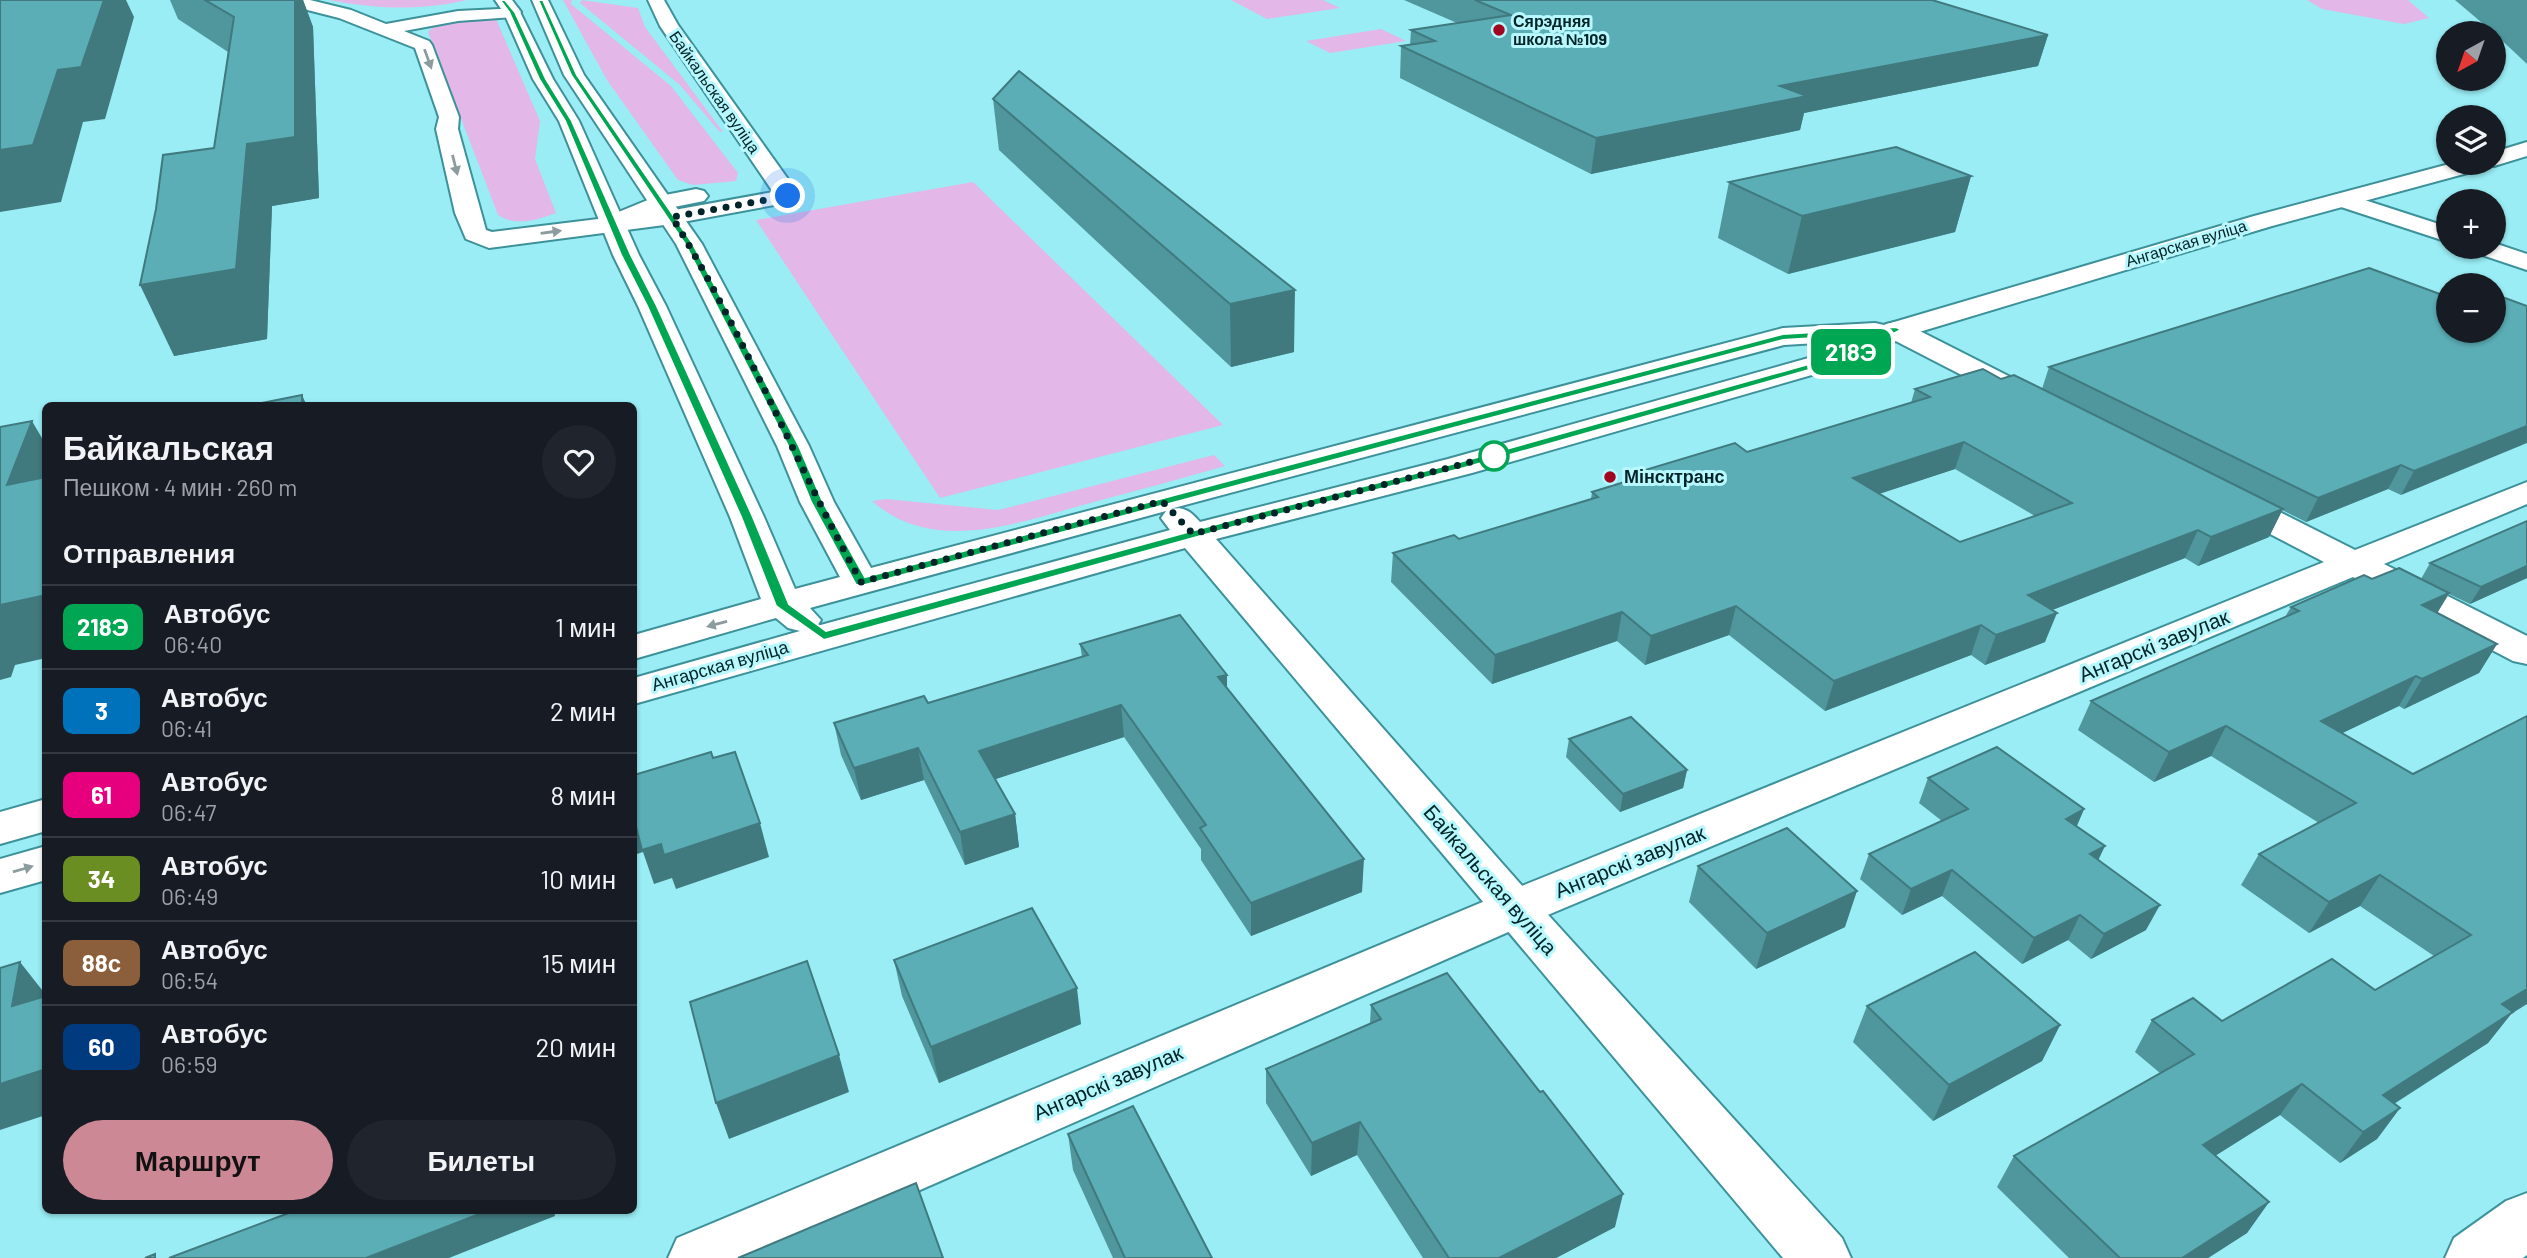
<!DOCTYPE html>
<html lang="ru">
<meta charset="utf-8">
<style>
body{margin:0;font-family:Barlow,sans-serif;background:#20242c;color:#f1f3f6;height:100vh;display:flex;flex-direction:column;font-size:26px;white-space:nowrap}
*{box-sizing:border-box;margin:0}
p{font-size:23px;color:#9ea1a6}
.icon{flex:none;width:38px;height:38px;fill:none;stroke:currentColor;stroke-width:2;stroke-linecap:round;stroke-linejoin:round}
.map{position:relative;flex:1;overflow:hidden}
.details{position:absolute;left:42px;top:402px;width:595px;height:812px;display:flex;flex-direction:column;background:#171b24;border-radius:10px;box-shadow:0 2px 5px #0004}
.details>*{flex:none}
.badge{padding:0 14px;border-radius:10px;font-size:24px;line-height:46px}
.needle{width:46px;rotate:220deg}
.tools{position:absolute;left:2436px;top:21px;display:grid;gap:14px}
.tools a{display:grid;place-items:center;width:70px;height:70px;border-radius:50%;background:#171b24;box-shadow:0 2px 5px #0004;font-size:35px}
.you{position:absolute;width:35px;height:35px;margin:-18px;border:5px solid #fff;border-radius:50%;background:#1a73e8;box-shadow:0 0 0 10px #1a73e833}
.map>.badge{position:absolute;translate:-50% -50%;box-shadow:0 0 0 4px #fff}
h2{padding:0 21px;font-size:26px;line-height:63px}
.round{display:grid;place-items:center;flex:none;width:74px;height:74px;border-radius:37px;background:#20242c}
.headline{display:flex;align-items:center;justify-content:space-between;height:119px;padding:0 21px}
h1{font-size:33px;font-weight:700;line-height:52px}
.action{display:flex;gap:14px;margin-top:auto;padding:14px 21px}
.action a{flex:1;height:80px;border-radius:42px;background:#cd8895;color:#111;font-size:28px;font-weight:700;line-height:80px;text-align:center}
.action a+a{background:#20242c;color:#f1f3f6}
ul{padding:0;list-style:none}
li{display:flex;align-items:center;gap:21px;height:84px;padding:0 21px;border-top:2px solid #363941}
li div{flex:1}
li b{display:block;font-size:26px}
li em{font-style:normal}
li .badge{min-width:77px;font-weight:700;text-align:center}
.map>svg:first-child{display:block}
.green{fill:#e3b7e8}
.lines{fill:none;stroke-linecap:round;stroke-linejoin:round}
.minor-casing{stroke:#3d9199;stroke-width:4}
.tertiary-casing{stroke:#3d9199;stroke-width:4}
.secondary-casing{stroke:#3d9199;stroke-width:4}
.minor{fill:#fff;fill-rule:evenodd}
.tertiary{fill:#fff;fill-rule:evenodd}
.secondary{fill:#fff;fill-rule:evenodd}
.wall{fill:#4f969d;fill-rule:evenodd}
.shaded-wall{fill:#407a7f}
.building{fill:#5caeb6;stroke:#407a7f;stroke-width:2;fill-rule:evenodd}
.oneway{fill:#8c9c9e}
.line{fill:#00a651;stroke:#fff;stroke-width:2}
.walk{stroke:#002427;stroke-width:7;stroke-dasharray:0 12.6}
.poi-dot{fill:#a2051f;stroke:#b7f8fe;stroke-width:2.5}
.stop-dot{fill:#fff;stroke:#00a651;stroke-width:3.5}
.labels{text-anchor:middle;stroke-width:6;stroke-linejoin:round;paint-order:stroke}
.far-poi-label{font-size:16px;font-weight:bold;fill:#002427;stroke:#b7f8fe;text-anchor:start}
.far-street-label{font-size:16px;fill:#002427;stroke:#b7f8fe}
.poi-label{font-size:18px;font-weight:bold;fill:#002427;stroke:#b7f8fe;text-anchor:start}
.street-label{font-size:18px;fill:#002427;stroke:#b7f8fe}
.near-street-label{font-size:21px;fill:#002427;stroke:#b7f8fe}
</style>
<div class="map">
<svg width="2527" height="1258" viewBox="0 0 2527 1258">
<rect width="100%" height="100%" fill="#9aedf5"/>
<!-- green -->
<g class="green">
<path d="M329,0H467C419,11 377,9 329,0Z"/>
<path d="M563,0H572L571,4L671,86L738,173L736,181L693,185L678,180L607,80Z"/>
<path d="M582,0L638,8L645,27L723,132L719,131L680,85L580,3Z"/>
<path d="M1231,0H1323L1340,8L1267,19Z"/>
<path d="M2307,0H2408L2429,18L2404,24L2322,9Z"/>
<path d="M489,18L496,19L540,121L535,159L556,213C538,220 515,227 498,215L428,32C443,16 469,19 489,18Z"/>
<path d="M1381,29L1406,41L1330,53L1306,41Z"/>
<path d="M973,182L1223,425L940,498L756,220Z"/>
<path d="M1214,455L1225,466C1180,479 1135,491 1090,503C1020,522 934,556 872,501L886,499L998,510Z"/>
</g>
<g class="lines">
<defs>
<g id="minor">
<path d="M648,0H664L678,25L800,196L796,201L672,224L663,222L660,217L663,212L773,192L660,26Z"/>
<path d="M696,189L704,191L708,196L704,201L669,208L613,230L604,228L601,223L604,218L655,197Z"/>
<path d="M2343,193L2448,227V242L2335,205L2331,200L2335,195Z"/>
<path d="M2494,243L2527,254V270L2473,252L2469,247H2494Z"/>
<path d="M1896,322L1906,324L2034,389L2038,395L2034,401L2023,404L2012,401L1886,336L1882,330L1886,324Z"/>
<path d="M2527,482V504L2384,564L2527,636V664L2513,661L2353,577L1531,922L765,1258H668L677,1238L1497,896L2324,562L2218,507L2213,500L2218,493L2230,490L2242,493L2355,550Z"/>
<path d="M2527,1193V1255L2523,1258H2445L2454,1238L2506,1201Z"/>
</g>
<path id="tertiary" d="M282,0H310L351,10L386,24L458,11L518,8L521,12L518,16L512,17L458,21L404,31L429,41L432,45L459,117L458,129L486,230L492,232L672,210L681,212L684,217L681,222L672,224L489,248L466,239L455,213L436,129L439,117L415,48L339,18L284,4Z"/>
<g id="secondary">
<path d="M495,0H512L518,8L553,79L579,121L639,255L666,306L764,517L795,589L840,577L800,502L777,446L676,244L564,75L532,0H548L584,75L702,244L809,446L834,502L871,568L1783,328L1875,323L1884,325L2254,216L2453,163H2494V152L2527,142V156L2494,166L2488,164L2486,168L2272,226L1906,336L1843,366L1472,473L1216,539L1531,896L1842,1238L1851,1258H1783L1185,548L634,704V678L800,631L788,628L776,618L634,659V635L761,599L730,517L638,306L613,255L559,121L533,79L504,13ZM1850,341L1823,354L1448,459L1200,522C1191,512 1185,506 1170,509L1784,345ZM1166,511L1161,518L1170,530L817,626L821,620L810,608Z"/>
<path d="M46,799V831L0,844V812Z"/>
<path d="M46,846V880L0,893V859Z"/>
</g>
</defs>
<!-- minor casing -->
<use href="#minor" class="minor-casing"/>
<!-- tertiary casing -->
<use href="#tertiary" class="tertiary-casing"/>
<!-- secondary casing -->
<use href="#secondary" class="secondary-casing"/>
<!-- minor -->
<use href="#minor" class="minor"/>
<!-- tertiary -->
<use href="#tertiary" class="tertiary"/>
<!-- secondary -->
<use href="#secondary" class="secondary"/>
</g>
<!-- wall -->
<g class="wall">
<path d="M170,0H303L313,27L319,198L272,206L267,339L174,356L214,148L228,52L178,19Z"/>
<path d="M1404,0H1932L2048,35L2038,66L1804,113L1800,130L1591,174L1400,78L1401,46L1410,45L1411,30L1457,23Z"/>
<path d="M2455,0H2527V64L2494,33Z"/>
<path d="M993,99L1294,352L1231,367L999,150Z"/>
<path d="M1971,176L1955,232L1788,274L1718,238L1729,182Z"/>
<path d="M2448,297L2527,306L2401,495L2388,489L2306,522L2282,510L2269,537L2198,566L2185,558L2052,610L2045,642L1985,665L1971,655L1825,711L1729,635L1645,665L1617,641L1492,684L1391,582L1393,553L1459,539L1591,499L1592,492L1634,479L1635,473L1747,452L1911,403L1915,389L2001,379L2042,389L2049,367ZM1955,469L2035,516L1960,542L1879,494Z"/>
<path d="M2527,521V578L2470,604L2449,594L2437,613L2497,644L2479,673L2404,709L2399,706L2342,733L2413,774L2511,1014L2488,1043L2394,1104L2400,1108L2377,1139L2340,1163L2280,1115L2215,1156L2269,1202L2247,1233L2208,1258H2069L1997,1187L2014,1156L2160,1073L2135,1052L2152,1020L2222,1021L2375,990L2434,956L2360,906L2309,933L2241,885L2259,854L2319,823L2211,756L2154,782L2078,730L2091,701L2285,617L2291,607L2372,579H2421L2430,563Z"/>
<path d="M1080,644L1227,689L1362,892L1251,936L1201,860V849L1124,737L995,779L1015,814L1019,847L965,865L924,780L861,800L841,755L834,723L928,703L1082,657Z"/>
<path d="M1569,739L1687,770L1683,788L1620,812L1566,757Z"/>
<path d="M1928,778L2084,809L2077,826L2146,930L2091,959L2068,940L2022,964L1942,896L1902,915L1860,879L1869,854L1942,821L1919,803Z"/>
<path d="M1698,866L1845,927L1756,969L1689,902Z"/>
<path d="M894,960L1081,1024L939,1083L902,996Z"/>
<path d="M1371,1005L1615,1227L1556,1258H1423L1357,1155L1311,1176L1266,1103V1069L1370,1024Z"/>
<path d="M1867,1006L2060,1025L2042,1061L1933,1121L1853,1042Z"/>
<path d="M1068,1134L1212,1258H1113L1073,1170Z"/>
</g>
<!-- shaded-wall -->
<g class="shaded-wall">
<path d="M104,0H126L134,17L105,119L83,122L61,202L0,212V150L58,70Z"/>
<path d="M295,0H303L313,27L319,198L272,206L267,339L174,356L140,285L247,144Z"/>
<path d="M2048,35L2038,66L1804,113L1800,130L1591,174L1596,138L1780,86Z"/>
<path d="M1971,176L1955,232L1788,274L1802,216Z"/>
<path d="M1295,290L1294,352L1231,367L1230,304Z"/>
<path d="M302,395L307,406H302Z"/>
<path d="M32,421L46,445V516L7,485Z"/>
<path d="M2527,426V443L2401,495L2414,471Z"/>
<path d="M1964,442L1955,469L1845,505L1853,478Z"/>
<path d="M2401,465L2388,489L2306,522L2318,498Z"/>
<path d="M2283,509L2269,537L2198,566L2211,537Z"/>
<path d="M2198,530L2185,558L2017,624L2028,595Z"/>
<path d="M2527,566V578L2470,604L2481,587Z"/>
<path d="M2449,593L2432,622L2422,605Z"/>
<path d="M46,595V658L15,665L11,677L0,680V605Z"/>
<path d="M1736,606L1729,635L1645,665L1651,636Z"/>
<path d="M1622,612L1617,641L1492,684L1495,655Z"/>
<path d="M2057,613L2045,642L1985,665L1996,635Z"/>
<path d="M1981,625L1971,655L1825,711L1834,681Z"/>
<path d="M2497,644L2479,673L2404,709L2422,679Z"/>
<path d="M1227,675V706L1218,677Z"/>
<path d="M2416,676L2399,706L2305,751L2321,721Z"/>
<path d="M1121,705L1124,737L984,783L979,751Z"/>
<path d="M2226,726L2211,756L2154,782L2169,752Z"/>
<path d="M918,748L924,780L861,800L854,768Z"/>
<path d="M1687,770L1683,788L1620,812L1623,794Z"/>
<path d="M2084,809L2073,834L2066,819Z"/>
<path d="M1015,814L1019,847L965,865L960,832Z"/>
<path d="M634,819L661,844L760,823L769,857L676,889L672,878L654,884L643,852L634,855Z"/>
<path d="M2105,846L2093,871L2090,854Z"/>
<path d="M1364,859L1362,892L1251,936V903Z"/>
<path d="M1952,870L1942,896L1902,915L1911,889Z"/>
<path d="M2380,875L2360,906L2309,933L2329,902Z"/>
<path d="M1857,891L1845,927L1756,969L1767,933Z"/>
<path d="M2160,905L2146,930L2091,959L2104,934Z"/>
<path d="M2080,915L2068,940L2022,964L2034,938Z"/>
<path d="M20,962L46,995V1013L12,1006Z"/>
<path d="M1077,988L1081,1024L939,1083L931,1047Z"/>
<path d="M2527,989V1004L2511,1014L2488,1043L2359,1126L2383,1095L2502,1004Z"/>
<path d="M2060,1025L2042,1061L1933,1121L1949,1085Z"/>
<path d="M839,1055L849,1092L729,1139L716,1103Z"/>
<path d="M46,1069V1115L0,1130V1084Z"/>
<path d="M2302,1084L2280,1115L2183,1176L2203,1145Z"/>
<path d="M2400,1108L2377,1139L2340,1163L2363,1132Z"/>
<path d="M1360,1122L1357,1155L1311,1176L1312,1143Z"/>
<path d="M1623,1194L1615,1227L1556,1258H1499Z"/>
<path d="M2269,1202L2247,1233L2208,1258H2182Z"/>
<path d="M487,1211H554L555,1216L449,1258H366Z"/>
</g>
<!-- building -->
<g class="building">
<path d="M0,0H104L81,67L58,70L33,145L0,150Z"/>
<path d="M205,0H295V137L247,144L236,269L140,285L156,209L163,155L214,148L234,17Z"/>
<path d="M1475,0H1932L2048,35L1780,86L1807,96L1596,138L1401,46L1435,41L1411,30L1511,15Z"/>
<path d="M1019,71L1295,290L1230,304L993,99Z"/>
<path d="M1896,147L1971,176L1802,216L1729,182Z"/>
<path d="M2369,268L2448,297V331H2494V294L2527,306V426L2414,471L2401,465L2318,498L2049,367Z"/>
<path d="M1983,369L2001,379L2014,375L2283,509L2211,537L2198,530L2028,595L2057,613L1996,635L1981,625L1834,681L1736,606L1651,636L1622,612L1495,655L1393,553L1454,535L1459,539L1598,497L1592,492L1641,477L1635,473L1735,443L1747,452L1930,397L1915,389ZM1964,442L2072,503L1960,542L1853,478Z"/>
<path d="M302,395V406H247Z"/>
<path d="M32,421L7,485L46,477V595L0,605V427Z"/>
<path d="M2527,521V566L2481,587L2430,563Z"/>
<path d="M2399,568L2449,593L2422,605L2497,644L2422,679L2416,676L2321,721L2413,774L2527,716V989L2502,1004L2513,1012L2383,1095L2400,1108L2363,1132L2302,1084L2203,1145L2269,1202L2182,1258H2120L2014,1156L2194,1054L2152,1020L2193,998L2222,1021L2332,959L2375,990L2471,935L2380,875L2329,902L2259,854L2356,803L2226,726L2169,752L2091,701L2299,611L2291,607L2364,575L2372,579Z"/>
<path d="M1180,615L1227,675L1218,677L1364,859L1251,903L1200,828L1206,825L1121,705L979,751L1015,814L960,832L918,748L854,768L834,723L924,696L928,703L1088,655L1080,644Z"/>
<path d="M1631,717L1687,770L1623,794L1569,739Z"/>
<path d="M1997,747L2084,809L2066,819L2105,846L2090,854L2160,905L2104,934L2080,915L2034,938L1952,870L1911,889L1869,854L1968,809L1928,778Z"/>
<path d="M711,752L713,758L735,752L760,823L664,855L661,844L642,850L634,819V775Z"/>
<path d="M1787,828L1857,891L1767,933L1698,866Z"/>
<path d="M1032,908L1077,988L931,1047L894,960Z"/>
<path d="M1975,952L2060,1025L1949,1085L1867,1006Z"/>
<path d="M807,961L839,1055L716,1103L690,1002Z"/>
<path d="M20,962L12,1006L46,996V1069L0,1084V968Z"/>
<path d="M1447,973L1540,1092L1543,1091L1623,1194L1499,1258H1449L1360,1122L1312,1143L1266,1069L1381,1019L1371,1005Z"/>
<path d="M1133,1106L1212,1258H1125L1068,1134Z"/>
<path d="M916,1183L943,1258H738Z"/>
<path d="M294,1211H487L366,1258H169Z"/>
<path d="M155,1254V1258H145Z"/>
</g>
<!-- one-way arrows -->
<defs><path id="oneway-solid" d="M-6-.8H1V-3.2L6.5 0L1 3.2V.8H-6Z" transform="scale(1.75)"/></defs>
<g class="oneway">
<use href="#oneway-solid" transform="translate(428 59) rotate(70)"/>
<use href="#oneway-solid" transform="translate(455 165) rotate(76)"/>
<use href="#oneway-solid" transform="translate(551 232) rotate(-8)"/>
<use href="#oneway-solid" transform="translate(717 624) rotate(165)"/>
<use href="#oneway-solid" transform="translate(23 869) rotate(-16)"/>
</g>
<!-- line -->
<path class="line" d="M500,0H505L515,12L546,79L572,121L631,255L657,306L753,517L789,604L826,631L1268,510L1456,463L1830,358L1879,334L1783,340L865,585H856L811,502L788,446L685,244L571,75L538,0H543L577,75L693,244L799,446L823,502L865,577L1783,334L1896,327L1901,330L1837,362L1464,468L1277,515L824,640L776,606L741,517L647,306L621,255L565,121L539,79L509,12Z"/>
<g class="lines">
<!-- walk -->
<path class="walk" d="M788,196L672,217C744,334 795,462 861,582L1162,501L1193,534L1494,456"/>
</g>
<!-- markers -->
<g class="poi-dot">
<circle cx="1499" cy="30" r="7"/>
<circle cx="1610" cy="477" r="7"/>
</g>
<circle class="stop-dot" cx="1494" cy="456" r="14"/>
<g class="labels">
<!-- far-poi labels -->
<g class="far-poi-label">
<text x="1513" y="27">Сярэдняя<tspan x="1513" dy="18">школа №109</tspan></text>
</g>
<!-- far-street labels -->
<g class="far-street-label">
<text transform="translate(715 92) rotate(55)" y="6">Байкальская вуліца</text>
<text transform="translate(2186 243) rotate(-17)" y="6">Ангарская вуліца</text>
</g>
<!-- poi labels -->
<g class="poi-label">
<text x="1624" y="483">Мінсктранс</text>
</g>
<!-- street labels -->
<g class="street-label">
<text transform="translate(720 666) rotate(-16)" y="6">Ангарская вуліца</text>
</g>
<!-- near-street labels -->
<g class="near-street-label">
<text transform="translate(2154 646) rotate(-22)" y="7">Ангарскі завулак</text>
<text transform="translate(1630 862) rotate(-22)" y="7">Ангарскі завулак</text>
<text transform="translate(1490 880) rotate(49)" y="7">Байкальская вуліца</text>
<text transform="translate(1108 1083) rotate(-23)" y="7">Ангарскі завулак</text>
</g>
</g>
</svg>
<div class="tools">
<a><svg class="needle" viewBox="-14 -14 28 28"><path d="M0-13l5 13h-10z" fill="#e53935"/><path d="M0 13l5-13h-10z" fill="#9ea1a6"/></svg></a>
<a><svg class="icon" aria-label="layers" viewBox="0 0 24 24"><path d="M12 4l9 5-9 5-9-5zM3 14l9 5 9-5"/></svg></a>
<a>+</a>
<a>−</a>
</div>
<div class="you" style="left:788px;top:196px"></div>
<b class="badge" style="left:1851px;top:352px;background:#00a651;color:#fff">218Э</b>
<section class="details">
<div class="headline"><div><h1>Байкальская</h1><p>Пешком · 4 мин · 260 m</p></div><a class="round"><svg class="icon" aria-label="heart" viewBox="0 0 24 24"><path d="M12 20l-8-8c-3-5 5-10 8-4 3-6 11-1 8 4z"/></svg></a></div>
<h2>Отправления</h2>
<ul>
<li><span class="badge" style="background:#00a651;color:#fff">218Э</span><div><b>Автобус</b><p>06:40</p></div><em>1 мин</em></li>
<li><span class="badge" style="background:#0072bc;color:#fff">3</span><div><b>Автобус</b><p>06:41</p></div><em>2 мин</em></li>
<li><span class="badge" style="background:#e6007e;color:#fff">61</span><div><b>Автобус</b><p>06:47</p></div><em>8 мин</em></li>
<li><span class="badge" style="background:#6b8e23;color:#fff">34</span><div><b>Автобус</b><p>06:49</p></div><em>10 мин</em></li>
<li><span class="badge" style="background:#8b5e3c;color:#fff">88с</span><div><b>Автобус</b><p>06:54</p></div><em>15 мин</em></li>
<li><span class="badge" style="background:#003b80;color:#fff">60</span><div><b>Автобус</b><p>06:59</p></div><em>20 мин</em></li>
</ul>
<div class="action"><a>Маршрут</a><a>Билеты</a></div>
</section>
</div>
